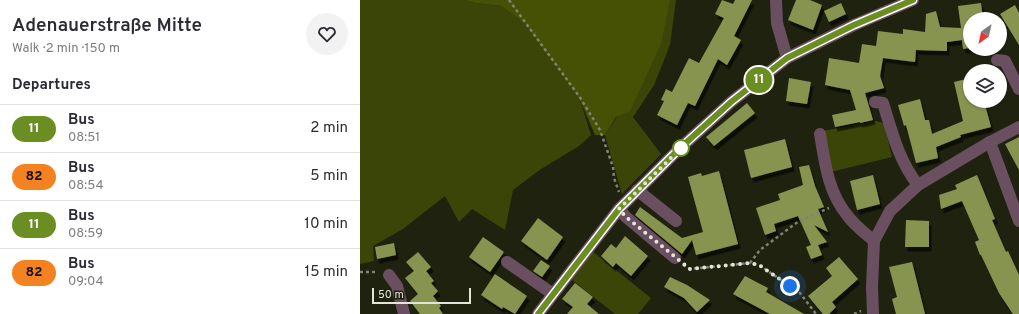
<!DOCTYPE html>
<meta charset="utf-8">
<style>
body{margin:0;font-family:Overpass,sans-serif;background:#f2f2f3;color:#2b2b33;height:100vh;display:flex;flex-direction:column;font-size:15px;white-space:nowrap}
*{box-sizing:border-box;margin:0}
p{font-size:13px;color:#7c7c81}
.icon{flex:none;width:22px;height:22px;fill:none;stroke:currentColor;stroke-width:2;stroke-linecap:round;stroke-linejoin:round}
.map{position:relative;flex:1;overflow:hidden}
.details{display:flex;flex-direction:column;background:#fff;width:360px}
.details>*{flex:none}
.badge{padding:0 8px;border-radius:13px;font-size:14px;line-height:26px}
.needle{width:26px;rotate:213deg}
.buttons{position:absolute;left:603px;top:12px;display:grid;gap:8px}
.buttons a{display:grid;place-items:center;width:44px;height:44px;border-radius:50%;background:#fff;box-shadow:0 1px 3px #0004;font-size:20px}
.scale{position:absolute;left:12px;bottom:10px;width:99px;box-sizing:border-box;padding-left:4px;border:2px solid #e2e5d9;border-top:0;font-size:11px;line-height:14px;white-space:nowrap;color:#e2e5d9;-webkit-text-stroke:3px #1e220f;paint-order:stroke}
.you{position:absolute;width:20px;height:20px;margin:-10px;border:3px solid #fff;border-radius:50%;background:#1a73e8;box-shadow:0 0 0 6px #1a73e833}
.map>.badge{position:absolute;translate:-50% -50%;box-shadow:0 0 0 2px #fff}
h2{padding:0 12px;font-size:15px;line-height:36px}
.round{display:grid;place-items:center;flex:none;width:42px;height:42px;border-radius:21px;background:#f2f2f3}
.head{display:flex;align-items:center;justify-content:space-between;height:68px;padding:0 12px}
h1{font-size:19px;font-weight:600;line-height:30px}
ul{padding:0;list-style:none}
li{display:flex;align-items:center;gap:12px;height:48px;padding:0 12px;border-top:1px solid #e1e1e2}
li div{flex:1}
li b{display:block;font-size:15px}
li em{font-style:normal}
li .badge{min-width:44px;font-weight:700;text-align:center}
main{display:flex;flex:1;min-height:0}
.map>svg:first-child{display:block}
.green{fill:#3c4508}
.forest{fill:#465105}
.building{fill:#879450;filter:url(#shadow)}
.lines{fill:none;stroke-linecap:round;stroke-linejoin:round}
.path{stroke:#808474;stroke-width:2.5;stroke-dasharray:3 3;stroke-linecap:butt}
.minor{stroke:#694f60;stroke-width:12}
.line-casing{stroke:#fff;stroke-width:9}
.line{stroke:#6b8e23;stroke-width:6}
.walk{stroke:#e2e5d9;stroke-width:4;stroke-dasharray:0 7.2}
.stop-dot{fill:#fff;stroke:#6b8e23;stroke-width:2}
</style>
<main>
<section class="details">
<div class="head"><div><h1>Adenauerstraße Mitte</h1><p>Walk · 2 min · 150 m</p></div><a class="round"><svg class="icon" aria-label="heart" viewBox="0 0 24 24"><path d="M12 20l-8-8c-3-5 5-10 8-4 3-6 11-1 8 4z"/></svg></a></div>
<h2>Departures</h2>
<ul>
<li><span class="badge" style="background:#6b8e23;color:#fff">11</span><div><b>Bus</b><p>08:51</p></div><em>2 min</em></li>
<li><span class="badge" style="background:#f58220;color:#111">82</span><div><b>Bus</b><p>08:54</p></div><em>5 min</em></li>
<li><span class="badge" style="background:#6b8e23;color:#fff">11</span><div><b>Bus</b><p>08:59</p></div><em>10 min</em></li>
<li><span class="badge" style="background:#f58220;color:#111">82</span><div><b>Bus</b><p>09:04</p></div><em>15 min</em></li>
</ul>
</section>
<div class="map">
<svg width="659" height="314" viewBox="0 0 659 314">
<defs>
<filter id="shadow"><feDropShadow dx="2.5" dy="4.5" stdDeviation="0" flood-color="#0009"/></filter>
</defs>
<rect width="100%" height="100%" fill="#1e220f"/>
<!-- green -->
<g class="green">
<path d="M0,0H105L115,3L141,6L164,23L220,100L231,135L219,146L181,169L153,190L145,230L112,209L99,222L85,196L43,229L13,246L14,261L0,264Z"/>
<path d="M309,0H316L310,45L294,85L273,117L301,154L262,194L245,135L257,117Z"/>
<path d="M515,121L524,123L532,157L471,172L463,131Z"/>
<path d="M232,251L291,298L278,314H255L211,279Z"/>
</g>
<!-- forest -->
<path class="forest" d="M105,0H310L301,44L270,111L256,117L245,135H235L220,100L164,23L141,6L115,3Z"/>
<!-- building -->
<g class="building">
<path d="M362,0L373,4L375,0H392L374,36L381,40L367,65L358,59L335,106L328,103L317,125L297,115L304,101L301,100L306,89L312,92L329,58L339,63L364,18L355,14Z"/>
<path d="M436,0H450L462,5L453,30L428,20Z"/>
<path d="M481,3L486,14L469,22L464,11Z"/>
<path d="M621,3L623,19H610V48L603,49L602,40L587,42V51L556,50L555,62L523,58L520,76L524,88L505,93L513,120L500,123V122L475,127L472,115L496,110L490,90L465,85L469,58L499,63L502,44L516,46L518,31L543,34V29L565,32L566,14L576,11L580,27L601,28L598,6Z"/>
<path d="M655,5L659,13V45L640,14Z"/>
<path d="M429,78L451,82L447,104L426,101Z"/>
<path d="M610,78V101H624L631,127L600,135L601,137L576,147L578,158L556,163L546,125L544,126L538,105L560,99L565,120H569L572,134L603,121L594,82Z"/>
<path d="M387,103L395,113L354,146L346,137Z"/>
<path d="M659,137V170L645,144Z"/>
<path d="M425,139L432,167L391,178L384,150Z"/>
<path d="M449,165L455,186L464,207L458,209L468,232L454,225L467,242L458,245L462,255L451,259L446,247L451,245L438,216L414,224L416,231L405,235L396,208L420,200L418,194L443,185L439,167Z"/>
<path d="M359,171L378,244L336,255L332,240L322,254L275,215L280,207L322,238L343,232L328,177L341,173L342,176Z"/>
<path d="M513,175L520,204L497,210L490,181Z"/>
<path d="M617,175L635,219L632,220L646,252L648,251L659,275V314H653L639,293L621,255H620L615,242L619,240L602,201L581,209L579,195L597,189L595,185Z"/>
<path d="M178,218L203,237L187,260L161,241Z"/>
<path d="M546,220L569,221V247H545Z"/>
<path d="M265,236L288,256L271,276L256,263L253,267L241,256L251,244L256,248Z"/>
<path d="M123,237L144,252L130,272L109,257Z"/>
<path d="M34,243L36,255L17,259L15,247Z"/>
<path d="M58,252L71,267L66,271L74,281L71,283L78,291L73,296L81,306L79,308L83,314H60L50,301L58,294L45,278L54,271L46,262Z"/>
<path d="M479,257L498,279L472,302L476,307L469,314H463L448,296L472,276L466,268Z"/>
<path d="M181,260L190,266L182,277L173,271Z"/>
<path d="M552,262L565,314H536L532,299L537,297L529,267Z"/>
<path d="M135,274L167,296L155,314L143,307L142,309L121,295Z"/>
<path d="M385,276L408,288L406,292L444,314H410L373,294Z"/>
<path d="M310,277L327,285L350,300L337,312L324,298L304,287Z"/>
<path d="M215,283L233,297L227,304L239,314H207L213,307L202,299Z"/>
</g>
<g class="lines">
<!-- path -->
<g class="path">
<path d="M149,0L221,99L240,130L253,167L254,178L259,192"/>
<path d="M390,263L400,250L439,221L469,208"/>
<path d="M323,265L330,269L390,263L399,265L440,293L456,314"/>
<path d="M0,272H17"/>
<path d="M494,314L501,311"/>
</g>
<!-- minor -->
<g class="minor">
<path d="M416,0L417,23L427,58"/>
<path d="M637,60L645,61L659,89"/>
<path d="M515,102L523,103C532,132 539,161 558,185"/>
<path d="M460,134C465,163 468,192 487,215C494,225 505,233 514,241"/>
<path d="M630,142L659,221"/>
<path d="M277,190L316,221"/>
<path d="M259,209L266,217L315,258"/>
<path d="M147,262L193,294"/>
<path d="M29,275L37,286L44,314"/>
<path d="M178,314L259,209L318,150L371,102L427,58L494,25L553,0"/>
<path d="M513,314L512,287L514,241L530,211L558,185L630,142L659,127"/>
</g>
</g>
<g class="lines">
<defs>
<path id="line" d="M178,314L259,209L318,150L371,102L427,58L494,25L553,0"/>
</defs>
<!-- line casing -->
<use href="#line" class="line-casing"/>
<!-- line -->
<use href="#line" class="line"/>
<!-- walk -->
<path class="walk" d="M321,148L259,209L266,217L330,269L390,263L399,265L430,286"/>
</g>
<!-- markers -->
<circle class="stop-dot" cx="321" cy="148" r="8"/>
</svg>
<div class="buttons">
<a><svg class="needle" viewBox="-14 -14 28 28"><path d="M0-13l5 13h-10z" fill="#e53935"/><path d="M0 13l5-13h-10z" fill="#7c7c81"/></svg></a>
<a><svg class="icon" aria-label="layers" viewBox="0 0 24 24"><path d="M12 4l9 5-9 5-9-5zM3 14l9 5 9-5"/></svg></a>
</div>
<div class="scale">50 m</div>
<div class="you" style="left:430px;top:286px"></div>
<b class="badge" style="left:399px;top:80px;background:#6b8e23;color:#fff">11</b>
</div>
</main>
